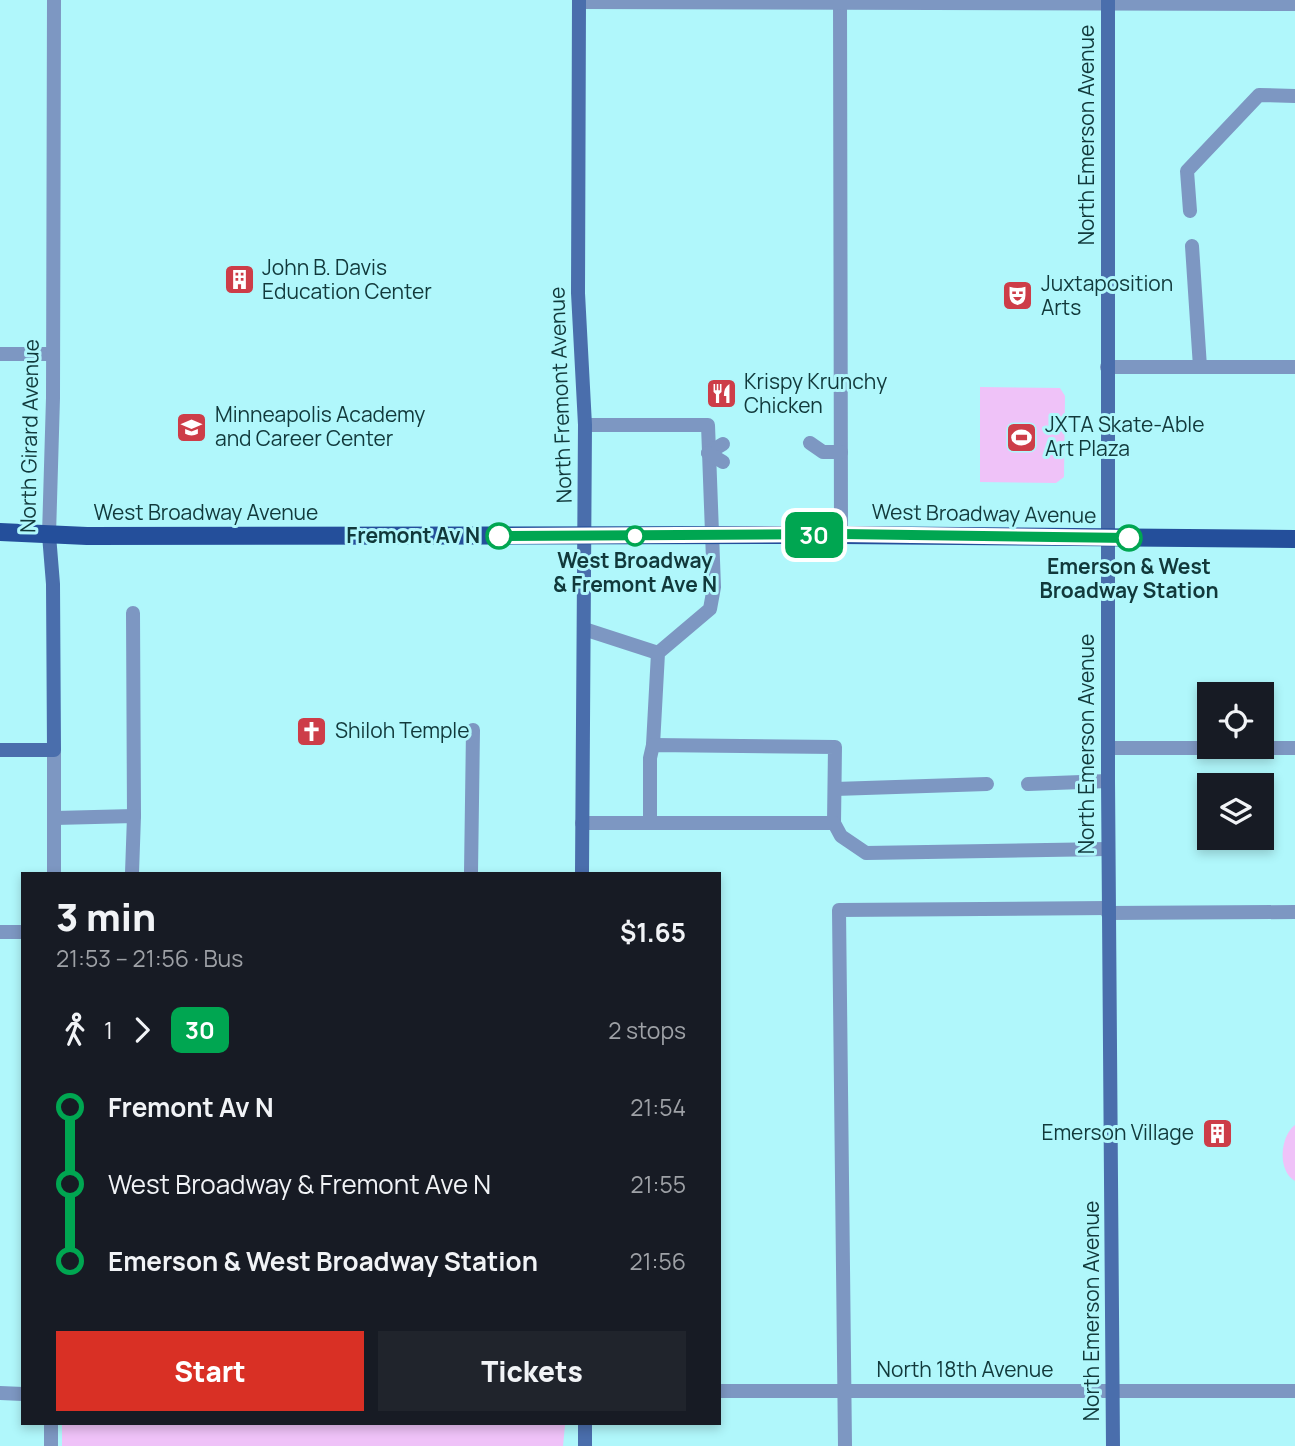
<!DOCTYPE html>
<meta charset="utf-8">
<style>
body{margin:0;font-family:Manrope,sans-serif;background:#20242c;color:#f1f3f6;height:100vh;display:flex;flex-direction:column;font-size:26px;white-space:nowrap}
*{box-sizing:border-box;margin:0}
p{font-size:23px;color:#9ea1a6}
.icon{flex:none;width:38px;height:38px;fill:none;stroke:currentColor;stroke-width:2;stroke-linecap:round;stroke-linejoin:round}
.map{position:relative;flex:1;overflow:hidden}
.side{position:absolute;left:21px;top:872px;width:700px;height:553px;display:flex;flex-direction:column;background:#171b24;border-radius:0px;box-shadow:0 4px 10px #0003}
.side>*{flex:none}
.badge{padding:0 14px;border-radius:10px;font-size:24px;line-height:46px}
.fabs{position:absolute;left:1197px;top:682px;display:grid;gap:14px}
.fabs a{display:grid;place-items:center;width:77px;height:77px;border-radius:0px;background:#171b24;box-shadow:0 4px 10px #0003;font-size:35px}
.map>.badge{position:absolute;translate:-50% -50%;box-shadow:0 0 0 4px #fff}
.legs{display:flex;align-items:center;gap:10px;height:77px;padding:0 35px;font-size:23px}
.legs p{margin-inline-start:auto}
.head{display:flex;align-items:center;justify-content:space-between;height:119px;padding:0 35px}
h1{font-size:38px;font-weight:800;line-height:52px}
.primary-button{display:flex;gap:14px;margin-top:auto;padding:14px 35px}
.primary-button a{flex:1;height:80px;border-radius:0px;background:#d93025;color:#fff;font-size:28px;font-weight:800;line-height:80px;text-align:center}
.primary-button a+a{background:#20242c;color:#f1f3f6}
ul{padding:0 35px;list-style:none}
li{display:flex;align-items:center;gap:24px;height:77px;font-size:26px}
li i{display:grid;place-items:center;width:10px;height:100%;margin:0 9px;background:currentColor}
li i::after{content:'';width:18px;height:18px;margin:-9px;border:5px solid;border-radius:50%;background:#171b24}
li p{margin-inline-start:auto}
li:first-child i{background:linear-gradient(#0000 50%,currentColor 0)}
li:last-child i{background:linear-gradient(currentColor 50%,#0000 0)}
.map>svg:first-child{display:block}
.green{fill:#efc2f8}
.lines{fill:none;stroke-linecap:round;stroke-linejoin:round}
.lane{stroke:#7d97c2;stroke-width:14}
.street{stroke:#7d97c2;stroke-width:14}
.secondary{stroke:#4a6eac;stroke-width:14}
.primary{stroke:#244f9b;stroke-width:18}
.line-1-casing{stroke:#fff;stroke-width:16}
.line-1{stroke:#00a651;stroke-width:10}
.stop-1-dot{fill:#fff;stroke:#00a651;stroke-width:3.5}
.labels{text-anchor:middle;stroke-width:6;stroke-linejoin:round;paint-order:stroke}
.street-label{font-size:21px;fill:#11393b;stroke:#b0f7fb}
.poi-label{font-size:21px;fill:#11393b;stroke:#b0f7fb;text-anchor:start}
.stop-label{font-size:21px;font-weight:bold;fill:#11393b;stroke:#b0f7fb}
</style>
<div class="map">
<svg width="1295" height="1446" viewBox="0 0 1295 1446">
<rect width="100%" height="100%" fill="#b0f7fb"/>
<!-- green -->
<g class="green">
<path d="M980,387L1060,388L1065,396L1064,477L1056,483L980,482Z"/>
<path d="M1295,1125V1181C1277,1171 1280,1136 1295,1125Z"/>
<path d="M62,1423H565V1425L563,1446H62Z"/>
</g>
<g class="lines">
<!-- lane -->
<g class="lane">
<path d="M840,0L841,535"/>
<path d="M1190,211L1187,171L1259,95L1295,96"/>
<path d="M1192,246L1200,367"/>
<path d="M0,354H53"/>
<path d="M1107,367H1295"/>
<path d="M585,425H708L714,587L710,609L658,653L653,745"/>
<path d="M810,443L823,452H841"/>
<path d="M708,453L723,444"/>
<path d="M708,453L723,462"/>
<path d="M133,613L134,816"/>
<path d="M584,629L658,653"/>
<path d="M1108,748H1295"/>
<path d="M1028,784L1108,781"/>
<path d="M835,789L987,784"/>
<path d="M55,818L134,816L132,873"/>
<path d="M650,822V758L653,745L835,747L834,823"/>
<path d="M582,823H834L841,836L866,853L1108,849"/>
<path d="M471,873L473,730"/>
<path d="M1108,913L1295,912"/>
<path d="M0,932H23"/>
<path d="M845,1446L839,910L1108,908"/>
</g>
<!-- street -->
<g class="street">
<path d="M579,2L1295,4"/>
<path d="M49,535L53,398L54,0"/>
<path d="M54,873V750"/>
<path d="M719,1391H1295"/>
<path d="M0,1393L23,1394"/>
<path d="M51,1446V1423"/>
</g>
<!-- secondary -->
<g class="secondary">
<path d="M579,0L578,293L585,425L582,873"/>
<path d="M1108,0V781L1113,1446"/>
<path d="M0,750H54L53,584L49,535"/>
<path d="M585,1446V1423"/>
</g>
<!-- primary -->
<path class="primary" d="M0,532L87,536L841,535L1295,539"/>
</g>
<g class="lines">
<defs>
<path id="line-1" d="M499,536L841,534L1129,538"/>
</defs>
<!-- line-1 casing -->
<use href="#line-1" class="line-1-casing"/>
<!-- line-1 -->
<use href="#line-1" class="line-1"/>
</g>
<!-- icons -->
<defs>
<symbol id="building-square" viewBox="-11 -11 22 22"><rect x="-9" y="-9" width="18" height="18" rx="4" fill="#cd3d48" stroke="#b0f7fb"/><path d="M-4-6H4V6H1V3H-1V6H-4ZM-2.5-4.3h1.7v1.8h-1.7ZM.8-4.3h1.7v1.8H.8ZM-2.5-1h1.7V.8h-1.7ZM.8-1h1.7V.8H.8Z" fill="#fff"/></symbol>
<symbol id="theatre-square" viewBox="-11 -11 22 22"><rect x="-9" y="-9" width="18" height="18" rx="4" fill="#cd3d48" stroke="#b0f7fb"/><path d="M-5-5.5Q0-4 5-5.5V0Q5 5 0 6Q-5 5-5 0ZM-3.3-2.5H-1v1.5H-3.3ZM1-2.5H3.3v1.5H1ZM-2.8 1Q0 5.5 2.8 1Z" fill="#fff"/></symbol>
<symbol id="restaurant-square" viewBox="-11 -11 22 22"><rect x="-9" y="-9" width="18" height="18" rx="4" fill="#cd3d48" stroke="#b0f7fb"/><path d="M-5-6h1v4h1v-4h1v4h1v-4h1v5L-1.5 .5V6h-2V.5L-5-1ZM5-6V6H3V1.5H1.5Q1.5-4 5-6Z" fill="#fff"/></symbol>
<symbol id="school-square" viewBox="-11 -11 22 22"><rect x="-9" y="-9" width="18" height="18" rx="4" fill="#cd3d48" stroke="#b0f7fb"/><path d="M0-5L7-2L0 1L-7-2ZM-4 1L0 2.5L4 1V4Q0 6-4 4Z" fill="#fff"/></symbol>
<symbol id="stadium-square" viewBox="-11 -11 22 22"><rect x="-9" y="-9" width="18" height="18" rx="4" fill="#cd3d48" stroke="#b0f7fb"/><path d="M0-5a6.5 5 0 1 0 0 10a6.5 5 0 1 0 0-10ZM-3.5-1.8h7v3.6h-7Z" fill="#fff"/></symbol>
<symbol id="church-square" viewBox="-11 -11 22 22"><rect x="-9" y="-9" width="18" height="18" rx="4" fill="#cd3d48" stroke="#b0f7fb"/><path d="M-1.2-6h2.4v3.5h3.3v2.4h-3.3V6h-2.4V-.1h-3.3v-2.4h3.3Z" fill="#fff"/></symbol>
</defs>
<g fill-rule="evenodd">
<use href="#building-square" x="222" y="262" width="35" height="35"/>
<use href="#theatre-square" x="1000" y="278" width="35" height="35"/>
<use href="#restaurant-square" x="704" y="376" width="35" height="35"/>
<use href="#school-square" x="174" y="410" width="35" height="35"/>
<use href="#stadium-square" x="1004" y="420" width="35" height="35"/>
<use href="#church-square" x="294" y="714" width="35" height="35"/>
<use href="#building-square" x="1200" y="1116" width="35" height="35"/>
</g>
<!-- markers -->
<g class="stop-1-dot">
<circle cx="499" cy="536" r="12"/>
<circle cx="635" cy="536" r="9"/>
<circle cx="1129" cy="538" r="12"/>
</g>
<g class="labels">
<!-- street labels -->
<g class="street-label">
<text transform="translate(1087 135) rotate(-90)" y="7">North Emerson Avenue</text>
<text transform="translate(561 395) rotate(-92)" y="7">North Fremont Avenue</text>
<text transform="translate(30 436) rotate(-89)" y="7">North Girard Avenue</text>
<text x="206" y="520">West Broadway Avenue</text>
<text transform="translate(984 514) rotate(1)" y="7">West Broadway Avenue</text>
<text transform="translate(1087 744) rotate(-90)" y="7">North Emerson Avenue</text>
<text transform="translate(1092 1311) rotate(-90)" y="7">North Emerson Avenue</text>
<text x="965" y="1377">North 18th Avenue</text>
</g>
<!-- poi labels -->
<g class="poi-label">
<text x="262" y="275">John B. Davis<tspan x="262" dy="24">Education Center</tspan></text>
<text x="1041" y="291">Juxtaposition<tspan x="1041" dy="24">Arts</tspan></text>
<text x="744" y="389">Krispy Krunchy<tspan x="744" dy="24">Chicken</tspan></text>
<text x="215" y="422">Minneapolis Academy<tspan x="215" dy="24">and Career Center</tspan></text>
<text x="1045" y="432">JXTA Skate-Able<tspan x="1045" dy="24">Art Plaza</tspan></text>
<text x="335" y="738">Shiloh Temple</text>
<text x="1194" y="1140" text-anchor="end">Emerson Village</text>
</g>
<!-- stop labels -->
<g class="stop-label">
<text x="480" y="543" text-anchor="end">Fremont Av N</text>
<text x="635" y="568">West Broadway<tspan x="635" dy="24">&amp; Fremont Ave N</tspan></text>
<text x="1129" y="574">Emerson &amp; West<tspan x="1129" dy="24">Broadway Station</tspan></text>
</g>
</g>
</svg>
<div class="fabs">
<a><svg class="icon" aria-label="locate" viewBox="0 0 24 24"><circle cx="12" cy="12" r="6"/><path d="M12 2v4M12 18v4M2 12h4M18 12h4"/></svg></a>
<a><svg class="icon" aria-label="layers" viewBox="0 0 24 24"><path d="M12 4l9 5-9 5-9-5zM3 14l9 5 9-5"/></svg></a>
</div>
<b class="badge" style="left:814px;top:535px;background:#00a651;color:#fff">30</b>
<section class="side">
<div class="head"><div><h1>3 min</h1><p>21:53 – 21:56 · Bus</p></div><b>$1.65</b></div>
<div class="legs"><svg class="icon" aria-label="walk" viewBox="0 0 24 24"><circle cx="13" cy="4" r="2"/><path d="M13 8l-2 6 4 7M11 14l-3 7M7 12l3-4h3l4 4"/></svg>1<svg class="icon" aria-label="forward" viewBox="0 0 24 24"><path d="M9 5l7 7-7 7"/></svg><b class="badge" style="background:#00a651;color:#fff">30</b><p>2 stops</p></div>
<ul>
<li><i style="color:#00a651"></i><b>Fremont Av N</b><p>21:54</p></li>
<li><i style="color:#00a651"></i><span>West Broadway &amp; Fremont Ave N</span><p>21:55</p></li>
<li><i style="color:#00a651"></i><b>Emerson &amp; West Broadway Station</b><p>21:56</p></li>
</ul>
<div class="primary-button"><a>Start</a><a>Tickets</a></div>
</section>
</div>
